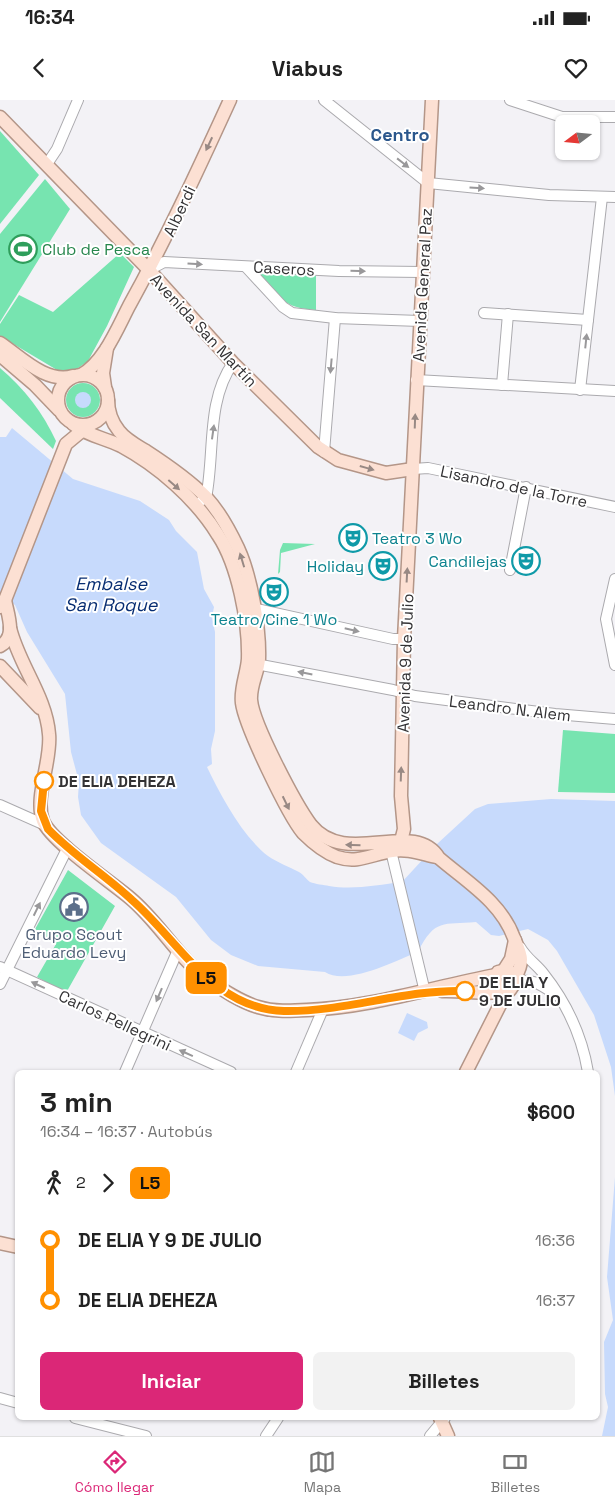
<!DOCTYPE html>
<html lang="es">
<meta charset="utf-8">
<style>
body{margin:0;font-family:"Space Grotesk",sans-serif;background:#f2f2f2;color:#222;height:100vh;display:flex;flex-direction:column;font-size:19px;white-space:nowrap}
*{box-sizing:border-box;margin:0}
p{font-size:16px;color:#767676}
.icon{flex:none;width:28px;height:28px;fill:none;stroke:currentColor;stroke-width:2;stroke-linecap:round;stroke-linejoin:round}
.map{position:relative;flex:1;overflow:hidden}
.details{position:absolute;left:15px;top:970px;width:585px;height:350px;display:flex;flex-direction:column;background:#fff;border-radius:8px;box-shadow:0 1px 4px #0004}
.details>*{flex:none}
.badge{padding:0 10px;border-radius:8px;font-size:18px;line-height:32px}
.needle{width:32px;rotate:254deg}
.buttons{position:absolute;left:555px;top:15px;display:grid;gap:10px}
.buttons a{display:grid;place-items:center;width:45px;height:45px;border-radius:8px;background:#fff;box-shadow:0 1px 4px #0004;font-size:25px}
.map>.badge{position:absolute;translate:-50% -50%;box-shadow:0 0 0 2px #fff}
.legs{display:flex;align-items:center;gap:8px;height:55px;padding:0 25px;font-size:16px}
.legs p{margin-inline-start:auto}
.summary{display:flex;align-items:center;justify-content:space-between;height:85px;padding:0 25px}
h1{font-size:28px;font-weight:700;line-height:38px}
.primary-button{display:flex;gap:10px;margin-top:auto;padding:10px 25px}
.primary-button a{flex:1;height:58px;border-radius:8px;background:#db2777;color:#fff;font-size:20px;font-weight:700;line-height:58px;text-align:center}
.primary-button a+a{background:#f2f2f2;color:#222}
ul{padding:0 25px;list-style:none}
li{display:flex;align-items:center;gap:18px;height:60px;font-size:19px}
li i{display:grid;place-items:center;width:8px;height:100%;margin:0 6px;background:currentColor}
li i::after{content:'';width:12px;height:12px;margin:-6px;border:4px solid;border-radius:50%;background:#fff}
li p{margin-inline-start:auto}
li:first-child i{background:linear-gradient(#0000 50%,currentColor 0)}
li:last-child i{background:linear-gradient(currentColor 50%,#0000 0)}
.status{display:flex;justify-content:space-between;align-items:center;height:35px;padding:0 25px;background:#fff;direction:ltr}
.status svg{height:14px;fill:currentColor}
header{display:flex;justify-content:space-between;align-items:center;height:65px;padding:0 25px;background:#fff;font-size:22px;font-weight:700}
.dock{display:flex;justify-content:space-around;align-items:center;height:70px;border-top:1px solid #e0e0e0;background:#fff;font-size:14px;color:#767676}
.dock a{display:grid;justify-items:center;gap:2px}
.dock .current{color:#db2777}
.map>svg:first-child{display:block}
.green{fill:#77e4b0}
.water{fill:#c7dafc}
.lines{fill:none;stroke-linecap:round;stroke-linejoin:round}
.minor-casing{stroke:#abaaae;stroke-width:12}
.major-casing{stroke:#b49688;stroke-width:15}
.minor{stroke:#fff;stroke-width:10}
.major{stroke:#fce0d3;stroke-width:12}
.oneway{fill:#988984}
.oneway2{fill:#99989a}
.line-1-casing{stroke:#fff;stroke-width:11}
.line-1{stroke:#ff9000;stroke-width:8}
.stop-1-dot{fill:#fff;stroke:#ff9000;stroke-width:2.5}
.labels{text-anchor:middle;stroke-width:4;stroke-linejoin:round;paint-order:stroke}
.street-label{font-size:16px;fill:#333234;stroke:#fff}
.leisure-label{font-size:16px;fill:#27864d;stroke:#fff;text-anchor:start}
.culture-label{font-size:16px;fill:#0d838f;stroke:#fff;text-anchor:end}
.stop-label{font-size:16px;font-weight:bold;fill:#333234;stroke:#fff;text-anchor:start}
.service-label{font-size:16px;fill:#4e5e75;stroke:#fff}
.neighbourhood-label{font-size:18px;font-weight:bold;fill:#2b578c;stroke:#fff}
.water-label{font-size:18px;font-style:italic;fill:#072d72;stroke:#fff}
</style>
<div class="status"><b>16:34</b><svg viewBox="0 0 49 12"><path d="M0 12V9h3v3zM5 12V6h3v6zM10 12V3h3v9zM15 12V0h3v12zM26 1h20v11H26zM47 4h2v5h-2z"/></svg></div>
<header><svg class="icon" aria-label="back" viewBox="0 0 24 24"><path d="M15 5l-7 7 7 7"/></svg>Viabus<svg class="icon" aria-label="heart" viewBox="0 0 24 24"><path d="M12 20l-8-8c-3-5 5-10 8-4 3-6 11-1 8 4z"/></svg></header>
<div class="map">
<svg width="615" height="1336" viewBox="0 0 615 1336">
<rect width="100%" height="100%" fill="#f3f2f6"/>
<!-- green -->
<g class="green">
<path d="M0,31L39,75L0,124Z"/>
<path d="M45,79L70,109L0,222V134Z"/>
<path d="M120,153L134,167L107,226L88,261L74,271L57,270L0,236V224L19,195L53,212Z"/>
<path d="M259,174L316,176V210C283,208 279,197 259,174Z"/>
<path d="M0,268C24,288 43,313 56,341L53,349L0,298Z"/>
<circle cx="83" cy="300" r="17"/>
<path d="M283,443L315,444L281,453L280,472L278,474L280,450Z"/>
<path d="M563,630L615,634V693L558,692Z"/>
<path d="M68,770L115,806L66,893L37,877L56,844L34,831Z"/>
</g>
<!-- water -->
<g class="water">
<circle cx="83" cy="300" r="8"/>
<path d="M12,328L73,379L140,401L169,420L176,431L197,452L204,489L214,507L212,517L215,532V631L211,649L212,664L207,667C221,696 242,736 268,756C278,763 288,766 299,772C303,774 306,779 310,782C315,784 324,785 329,786C353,790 378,785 402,782L437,744L475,709L488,704L551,699L615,701V996L611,967L594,915L557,851L548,840L528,829L499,836L491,835L476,822C443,825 435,818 418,852C395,861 347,886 325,872L258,866L231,855L211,840L176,797L101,743L81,715L78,697L79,682L71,652L65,594L27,532L15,505L0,494V337H6Z"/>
<path d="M407,913L427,922L428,928L418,933L414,941L398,933Z"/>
<path d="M615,1077V1336H602L608,1307L605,1294L604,1242L613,1220L607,1177Z"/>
</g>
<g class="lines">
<defs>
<g id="minor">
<path d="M324,0L428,83L549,95L615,97"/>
<path d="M510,0L562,17H615"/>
<path d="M47,64L57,49L78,0"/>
<path d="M246,167L283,207L292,213L335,218L420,221"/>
<path d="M149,170L164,162L339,171L422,172"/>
<path d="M484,213L588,220"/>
<path d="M416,280L615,291"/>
<path d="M502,285L508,214"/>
<path d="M580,290L602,97"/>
<path d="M324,352L335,218"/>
<path d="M413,369L428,368L615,407"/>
<path d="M202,400L206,398C215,354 206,301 233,263"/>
<path d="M510,470L526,387"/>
<path d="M615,479L606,519L615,565"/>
<path d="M248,507L393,539H404"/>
<path d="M251,563L393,590L415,596L555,614L615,619"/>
<path d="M0,705L45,725"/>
<path d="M391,751L425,892"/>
<path d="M520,847C526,858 536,864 543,873C566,902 582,936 588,972"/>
<path d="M0,867L231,972"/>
<path d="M0,884L68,747"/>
<path d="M515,884C530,875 544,887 556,895"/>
<path d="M125,972L178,850"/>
<path d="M296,972L323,909"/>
<path d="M0,1298L18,1303"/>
<path d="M75,1318L146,1336"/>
<path d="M266,1336L278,1318"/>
<path d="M430,1336L445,1318"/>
</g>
<g id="major">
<path d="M0,17L149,170L233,263L318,347L338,360L386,373L413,369"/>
<path d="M0,243C21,257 46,284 73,276"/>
<path d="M0,255L35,285L59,310"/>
<circle cx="83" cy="300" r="25"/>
<path d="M81,275C104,262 117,229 129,206C166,139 198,70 230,0"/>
<path d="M105,287L103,273L107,248"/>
<path d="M108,300C108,311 111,321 119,331C126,340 136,345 146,351C166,364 189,380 206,397C219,411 230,431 238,448C251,476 260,528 259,559C258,573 250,585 251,600C253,624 296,705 311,725C346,769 414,717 439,758C467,782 501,802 514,838C521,855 525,860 515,878"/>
<path d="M73,324C88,336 105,338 121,346C158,366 196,399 218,435C238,465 249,522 248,559C247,574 240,588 242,603C245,626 288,715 303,733C313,743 324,752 337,757C358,764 372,754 392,751C407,748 422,754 437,757"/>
<path d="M0,507L5,500L66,344L89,325"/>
<path d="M10,528C19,565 46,596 49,634C52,660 34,697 43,721C51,741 111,782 130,798C159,822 178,858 208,880C223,890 241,902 258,907C274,912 291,911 307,910C372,907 433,887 496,875"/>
<path d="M0,546C17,537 8,516 5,500"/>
<path d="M0,566L40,608"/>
<path d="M391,751L401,741L404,729L401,696L404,539L432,0"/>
<path d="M504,870L511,859L515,840"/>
<path d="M442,891C464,890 488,896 510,890L516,881L514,875L508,870L498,872L495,878L497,888L503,891"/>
<path d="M466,972L507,891"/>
<path d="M0,1143L18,1147"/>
<path d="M440,1318L448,1336"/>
</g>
</defs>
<!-- minor casing -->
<use href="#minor" class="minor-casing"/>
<!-- major casing -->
<use href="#major" class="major-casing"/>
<!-- minor -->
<use href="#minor" class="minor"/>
<!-- major -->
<use href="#major" class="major"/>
</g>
<!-- one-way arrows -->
<defs><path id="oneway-solid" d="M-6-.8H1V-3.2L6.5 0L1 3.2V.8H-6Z" transform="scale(1.25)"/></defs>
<g class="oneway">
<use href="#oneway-solid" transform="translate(209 44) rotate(115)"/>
<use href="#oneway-solid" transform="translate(415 321) rotate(-88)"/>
<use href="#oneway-solid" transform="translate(367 368) rotate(16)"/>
<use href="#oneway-solid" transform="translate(174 385) rotate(41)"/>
<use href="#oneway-solid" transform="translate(242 460) rotate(-107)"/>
<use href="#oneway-solid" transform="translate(407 475) rotate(-87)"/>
<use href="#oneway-solid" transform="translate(401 674) rotate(-88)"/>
<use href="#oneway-solid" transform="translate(286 703) rotate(64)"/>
<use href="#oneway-solid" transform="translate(353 745) rotate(-178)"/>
</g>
<g class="oneway2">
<use href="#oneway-solid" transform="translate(403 63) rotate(38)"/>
<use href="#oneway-solid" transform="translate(477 88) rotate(4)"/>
<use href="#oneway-solid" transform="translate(195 164) rotate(4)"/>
<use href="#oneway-solid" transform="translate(358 171) rotate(1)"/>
<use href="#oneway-solid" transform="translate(586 241) rotate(-84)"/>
<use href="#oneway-solid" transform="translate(331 266) rotate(95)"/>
<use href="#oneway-solid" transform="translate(213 332) rotate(-82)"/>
<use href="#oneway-solid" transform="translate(352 530) rotate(13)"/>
<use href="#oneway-solid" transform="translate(305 573) rotate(-169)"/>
<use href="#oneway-solid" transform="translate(37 809) rotate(-64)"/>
<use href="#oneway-solid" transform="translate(38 885) rotate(-155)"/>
<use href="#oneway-solid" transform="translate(159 895) rotate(113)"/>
<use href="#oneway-solid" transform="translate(186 953) rotate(-156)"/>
</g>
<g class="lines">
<defs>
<path id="line-1" d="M44,681L41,711L48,729C73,755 105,775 132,800C179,841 213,909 284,911C346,912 405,889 465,891"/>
</defs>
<!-- line-1 casing -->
<use href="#line-1" class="line-1-casing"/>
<!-- line-1 -->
<use href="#line-1" class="line-1"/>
</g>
<!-- icons -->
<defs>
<symbol id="stadium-ring" viewBox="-11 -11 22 22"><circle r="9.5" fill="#fff" stroke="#2e9e5b" stroke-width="1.5"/><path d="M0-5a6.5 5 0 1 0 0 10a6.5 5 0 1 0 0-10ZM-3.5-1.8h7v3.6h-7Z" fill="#2e9e5b"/></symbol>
<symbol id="theatre-ring" viewBox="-11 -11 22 22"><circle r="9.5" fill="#fff" stroke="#0f9aa8" stroke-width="1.5"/><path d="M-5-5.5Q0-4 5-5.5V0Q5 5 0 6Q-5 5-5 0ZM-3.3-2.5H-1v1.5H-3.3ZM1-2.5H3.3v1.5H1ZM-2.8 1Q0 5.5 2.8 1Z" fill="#0f9aa8"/></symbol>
<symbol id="civic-ring" viewBox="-11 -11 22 22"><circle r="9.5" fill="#fff" stroke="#5c6f8a" stroke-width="1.5"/><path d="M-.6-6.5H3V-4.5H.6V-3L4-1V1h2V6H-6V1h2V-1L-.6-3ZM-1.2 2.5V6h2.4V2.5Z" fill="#5c6f8a"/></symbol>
</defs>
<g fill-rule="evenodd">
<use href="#stadium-ring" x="7" y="133" width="32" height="32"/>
<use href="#theatre-ring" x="337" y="422" width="32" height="32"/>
<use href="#theatre-ring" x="510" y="445" width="32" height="32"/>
<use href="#theatre-ring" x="367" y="450" width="32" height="32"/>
<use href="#theatre-ring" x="258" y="476" width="32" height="32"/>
<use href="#civic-ring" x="58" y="791" width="32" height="32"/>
</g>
<!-- markers -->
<g class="stop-1-dot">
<circle cx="44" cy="681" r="9"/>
<circle cx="465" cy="891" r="9"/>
</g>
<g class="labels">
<!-- street labels -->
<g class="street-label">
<text transform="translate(179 111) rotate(-65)" y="6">Alberdi</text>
<text transform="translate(284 168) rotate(3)" y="6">Caseros</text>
<text transform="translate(422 185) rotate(-87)" y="6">Avenida General Paz</text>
<text transform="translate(204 230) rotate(47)" y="6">Avenida San Martín</text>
<text transform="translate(514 386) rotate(12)" y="6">Lisandro de la Torre</text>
<text transform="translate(405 563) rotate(-88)" y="6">Avenida 9 de Julio</text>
<text transform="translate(510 608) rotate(7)" y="6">Leandro N. Alem</text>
<text transform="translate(115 920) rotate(25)" y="6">Carlos Pellegrini</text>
</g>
<!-- leisure labels -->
<g class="leisure-label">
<text x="42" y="155">Club de Pesca</text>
</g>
<!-- culture labels -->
<g class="culture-label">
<text x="372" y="444" text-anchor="start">Teatro 3 Wo</text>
<text x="507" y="467">Candilejas</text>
<text x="364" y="472">Holiday</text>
<text x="274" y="525" text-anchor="middle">Teatro/Cine 1 Wo</text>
</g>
<!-- stop labels -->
<g class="stop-label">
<text x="58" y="687">DE ELIA DEHEZA</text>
<text x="479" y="888">DE ELIA Y<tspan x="479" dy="18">9 DE JULIO</tspan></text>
</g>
<!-- service labels -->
<g class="service-label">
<text x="74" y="840">Grupo Scout<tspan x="74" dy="18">Eduardo Levy</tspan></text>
</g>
<!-- neighbourhood labels -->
<g class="neighbourhood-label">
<text x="400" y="41">Centro</text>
</g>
<!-- water labels -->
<g class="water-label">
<text x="111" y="490">Embalse<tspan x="111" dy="21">San Roque</tspan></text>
</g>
</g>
</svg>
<div class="buttons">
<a><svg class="needle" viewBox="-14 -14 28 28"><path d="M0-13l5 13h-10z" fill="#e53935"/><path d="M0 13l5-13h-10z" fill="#767676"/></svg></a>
</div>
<b class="badge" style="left:206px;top:878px;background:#ff9000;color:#111">L5</b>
<section class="details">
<div class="summary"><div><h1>3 min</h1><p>16:34 – 16:37 · Autobús</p></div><b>$600</b></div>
<div class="legs"><svg class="icon" aria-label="walk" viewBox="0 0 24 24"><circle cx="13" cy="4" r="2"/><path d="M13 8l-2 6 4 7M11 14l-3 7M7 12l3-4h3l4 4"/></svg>2<svg class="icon" aria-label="forward" viewBox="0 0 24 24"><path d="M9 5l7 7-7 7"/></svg><b class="badge" style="background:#ff9000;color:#111">L5</b></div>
<ul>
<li><i style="color:#ff9000"></i><b>DE ELIA Y 9 DE JULIO</b><p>16:36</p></li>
<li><i style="color:#ff9000"></i><b>DE ELIA DEHEZA</b><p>16:37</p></li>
</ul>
<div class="primary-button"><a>Iniciar</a><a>Billetes</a></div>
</section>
</div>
<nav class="dock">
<a class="current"><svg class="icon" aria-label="directions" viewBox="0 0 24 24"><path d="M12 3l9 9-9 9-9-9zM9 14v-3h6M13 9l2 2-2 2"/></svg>Cómo llegar</a>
<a><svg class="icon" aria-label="map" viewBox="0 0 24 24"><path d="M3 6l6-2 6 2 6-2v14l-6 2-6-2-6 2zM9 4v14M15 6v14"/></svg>Mapa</a>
<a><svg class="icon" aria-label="tickets" viewBox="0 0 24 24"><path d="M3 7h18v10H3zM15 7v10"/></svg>Billetes</a>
</nav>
